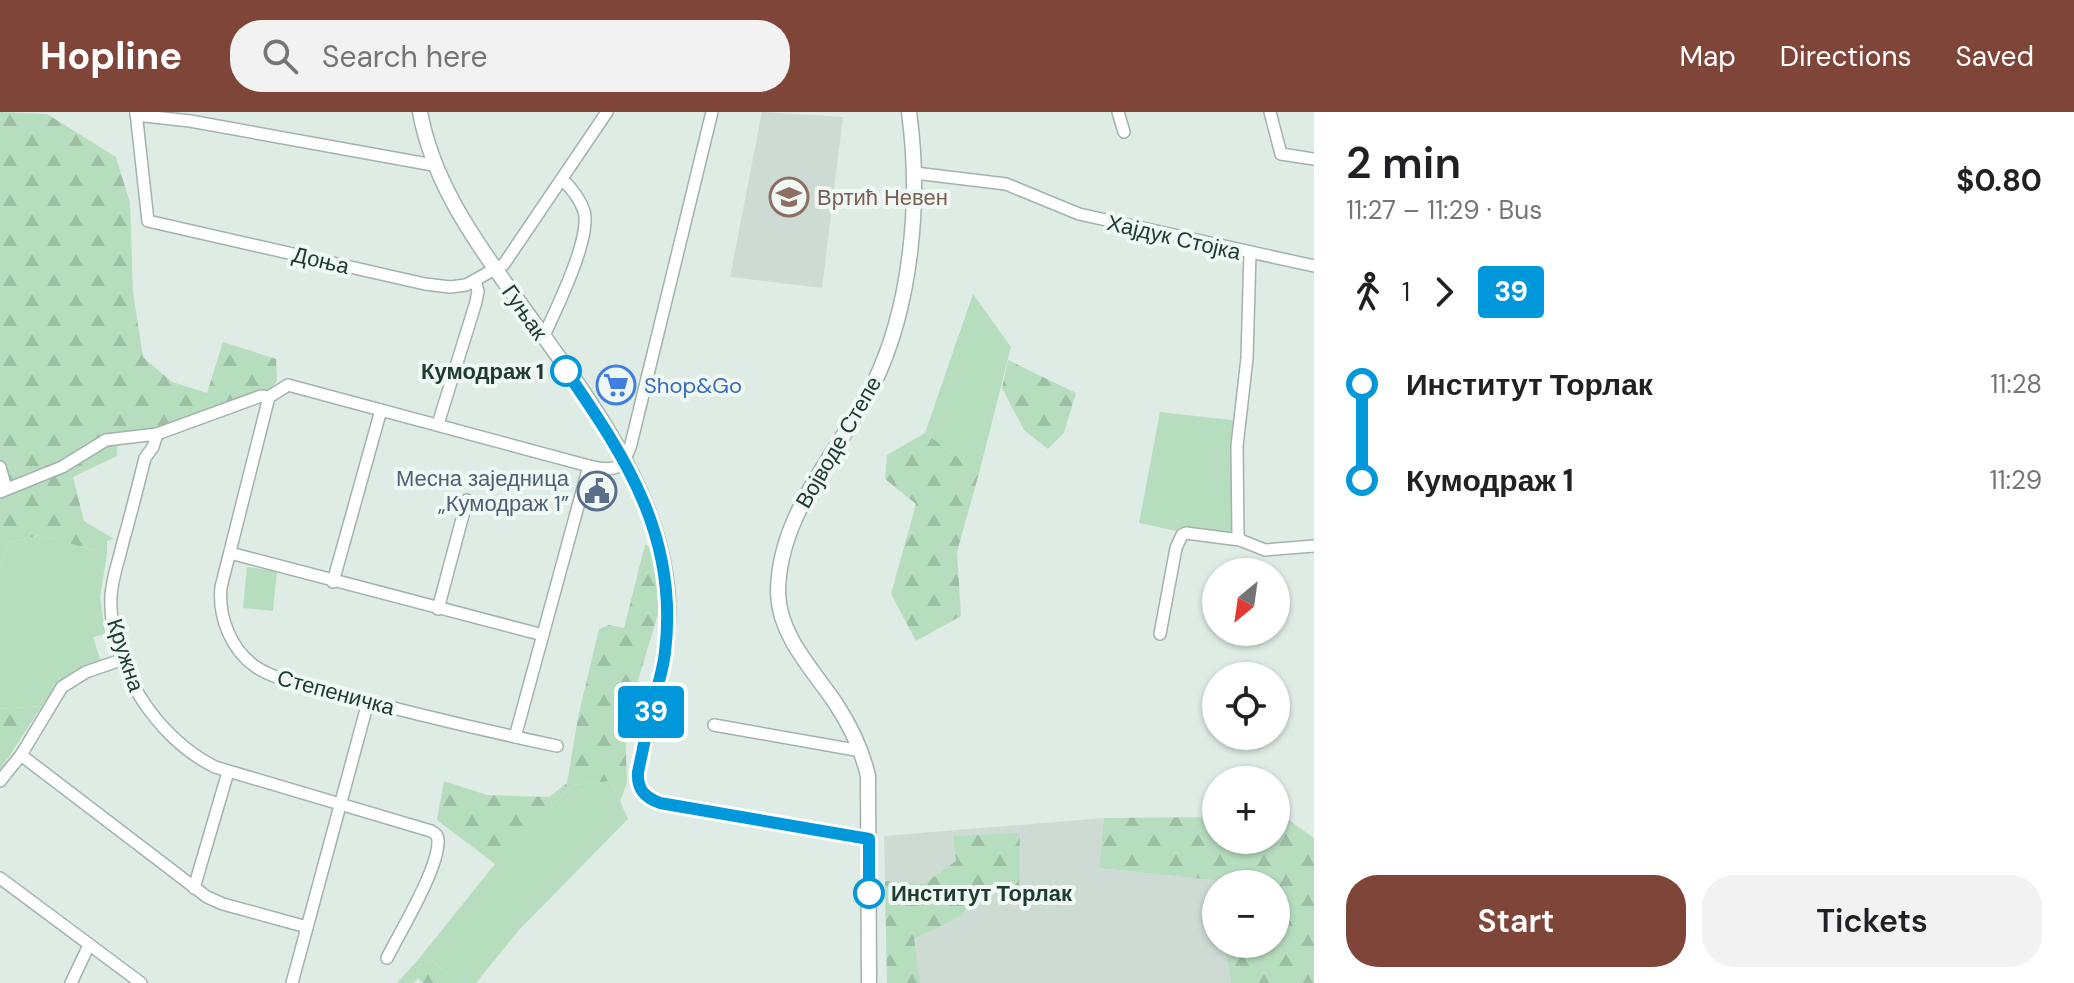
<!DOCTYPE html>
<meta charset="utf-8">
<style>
body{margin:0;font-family:"DM Sans",sans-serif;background:#f2f2f2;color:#202124;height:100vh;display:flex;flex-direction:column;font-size:30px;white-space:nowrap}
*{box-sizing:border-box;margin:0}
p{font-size:26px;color:#757577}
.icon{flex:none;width:44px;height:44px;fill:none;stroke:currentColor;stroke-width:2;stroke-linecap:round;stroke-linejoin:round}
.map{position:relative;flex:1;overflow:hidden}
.side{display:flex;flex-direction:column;background:#fff;width:760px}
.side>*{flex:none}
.badge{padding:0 16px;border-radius:6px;font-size:28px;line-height:52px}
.needle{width:52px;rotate:209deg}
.tools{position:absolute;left:1202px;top:446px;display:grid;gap:16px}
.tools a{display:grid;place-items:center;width:88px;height:88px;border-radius:50%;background:#fff;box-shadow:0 2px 6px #0004;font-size:40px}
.map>.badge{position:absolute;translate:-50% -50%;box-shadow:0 0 0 4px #fff}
.legs{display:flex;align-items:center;gap:12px;height:88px;padding:0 32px;font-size:26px}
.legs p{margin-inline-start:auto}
.head{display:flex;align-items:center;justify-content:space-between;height:136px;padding:0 32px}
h1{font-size:44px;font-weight:600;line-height:60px}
.button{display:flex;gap:16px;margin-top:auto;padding:16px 32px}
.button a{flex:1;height:92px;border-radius:32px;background:#804539;color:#fff;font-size:32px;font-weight:600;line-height:92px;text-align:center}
.button a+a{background:#f2f2f2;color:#202124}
ul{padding:0 32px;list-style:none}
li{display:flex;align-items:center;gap:28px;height:96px;font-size:30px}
li i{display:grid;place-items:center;width:12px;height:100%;margin:0 10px;background:currentColor}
li i::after{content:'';width:20px;height:20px;margin:-10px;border:6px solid;border-radius:50%;background:#fff}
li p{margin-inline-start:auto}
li:first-child i{background:linear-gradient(#0000 50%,currentColor 0)}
li:last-child i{background:linear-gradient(currentColor 50%,#0000 0)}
header{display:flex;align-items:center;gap:48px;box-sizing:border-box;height:112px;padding:0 40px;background:#804539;color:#fff}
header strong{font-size:38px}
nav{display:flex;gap:44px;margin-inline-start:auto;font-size:28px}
.search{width:560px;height:72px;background:#f2f2f2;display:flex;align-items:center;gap:20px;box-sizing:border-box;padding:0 28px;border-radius:32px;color:#757577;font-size:30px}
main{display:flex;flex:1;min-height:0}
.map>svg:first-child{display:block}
.built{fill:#cedbd4}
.green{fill:#b7ddbf}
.forest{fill:url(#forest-firs)}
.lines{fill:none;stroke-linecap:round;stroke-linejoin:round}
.minor-casing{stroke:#a2b3ac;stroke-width:14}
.tertiary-casing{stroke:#a2b3ac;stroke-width:17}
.minor{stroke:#fff;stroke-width:11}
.tertiary{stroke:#fff;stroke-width:14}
.line-1-casing{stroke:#fff;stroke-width:18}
.line-1{stroke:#0098da;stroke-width:12}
.stop-1-dot{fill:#fff;stroke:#0098da;stroke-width:4}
.labels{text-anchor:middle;stroke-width:8;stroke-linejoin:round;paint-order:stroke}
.education-label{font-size:22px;fill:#785e54;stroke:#f0f8f3;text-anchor:start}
.street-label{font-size:22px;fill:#203b32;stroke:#f0f8f3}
.stop-label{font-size:22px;font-weight:bold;fill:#203b32;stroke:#f0f8f3;text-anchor:end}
.shop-label{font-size:22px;fill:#366cbe;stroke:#f0f8f3;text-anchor:start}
.service-label{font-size:22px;fill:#4e5e75;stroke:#f0f8f3;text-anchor:end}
</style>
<header>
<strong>Hopline</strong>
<div class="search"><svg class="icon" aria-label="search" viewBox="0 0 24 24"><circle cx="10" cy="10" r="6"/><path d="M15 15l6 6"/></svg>Search here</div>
<nav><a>Map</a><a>Directions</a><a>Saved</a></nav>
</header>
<main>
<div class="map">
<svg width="1314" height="871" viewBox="0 0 1314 871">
<defs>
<pattern id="forest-firs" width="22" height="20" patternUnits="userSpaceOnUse" patternTransform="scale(2)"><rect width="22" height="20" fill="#b7ddbf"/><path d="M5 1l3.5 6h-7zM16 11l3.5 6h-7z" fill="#9dbfa5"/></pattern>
</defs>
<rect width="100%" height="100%" fill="#dfebe5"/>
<!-- built -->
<g class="built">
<path d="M762,0L843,5L822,176L730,165Z"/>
<path d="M1104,706L1099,756L1249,772H1216V832H1224L1231,871H887L884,724Z"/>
</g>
<!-- green -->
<g class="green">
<path d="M973,182L1011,235L979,361L925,321Z"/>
<path d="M1160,300L1240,309L1238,423L1186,421L1139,411Z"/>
<path d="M40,423L107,442L100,485L105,522L93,525L100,547L110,545L112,549C73,556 64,560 42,594L0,597V458L8,431Z"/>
<path d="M247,455L277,459L273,499L243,496Z"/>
<path d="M611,669L628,707L519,818L476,871H459L431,848L417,849L495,752L573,673Z"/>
</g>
<!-- forest -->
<g class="forest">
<path d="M0,0L47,2L116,45L130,91L133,180L143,245L172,270L207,281L223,230L276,247L277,268L272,277L173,316L118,325L117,344L73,365L84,409L114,427L107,429V442L40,423L8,431L0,458Z"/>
<path d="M1008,248L1076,281L1064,321L1048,337L1024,318L1002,276Z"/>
<path d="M925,321L979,361L957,440L961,504L916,529L891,482L916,392L885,367L887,343Z"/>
<path d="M645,433L654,437L661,492L625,612L627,671L620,689L611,669L573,673L495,752L437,708L444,669L487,683L549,685L567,671L578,605L599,517L609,513L624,516Z"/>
<path d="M42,594L0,658V597Z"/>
<path d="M1276,704H1283L1314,726V871H1231L1224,832H1276V799L1284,795L1276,789V772H1249L1099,756L1104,706L1216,705V728H1276Z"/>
<path d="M1020,721L1019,776L974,777L963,803L914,827L920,871H887L885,769L924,772L956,749L953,724Z"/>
<path d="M431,848L459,871H423L418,866L413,871H397L417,849Z"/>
</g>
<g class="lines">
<defs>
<g id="minor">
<path d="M136,0L148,109L425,172L450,175L466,173L504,152L607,0"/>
<path d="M1118,0L1124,20"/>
<path d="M1270,0L1281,42L1314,47"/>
<path d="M136,3L190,9L433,53"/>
<path d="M915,61L1006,72L1079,102L1314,154"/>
<path d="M543,226C555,199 592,126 584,99C580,87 572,77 563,68"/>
<path d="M269,285L221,475C218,505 231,538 256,555C277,569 308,573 332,580C406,600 482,618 557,634"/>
<path d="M438,312L476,190L478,179L475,169"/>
<path d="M157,322L153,335L145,346C138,374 131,402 123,430C119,448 112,466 111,484C108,552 156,626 215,655L431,719C436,722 438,723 438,729C439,756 400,820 387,846"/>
<path d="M0,355L6,376"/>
<path d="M0,380L62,355L106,328L157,322L261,284L269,285L288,273L589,354C615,360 623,358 631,332L712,0"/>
<path d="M1240,428L1238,423L1237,334L1247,246L1250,140"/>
<path d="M230,441L543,523"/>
<path d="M333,470L381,298"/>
<path d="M438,497L467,388"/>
<path d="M1160,522L1176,436L1182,423L1186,421L1240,428L1265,438L1314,434"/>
<path d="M714,613L861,639"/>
<path d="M515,625L589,354"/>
<path d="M21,643L207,785L223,792L307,815"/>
<path d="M0,669L21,643L62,575L86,560L124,547"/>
<path d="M0,766L141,871"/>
<path d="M194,776L228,660"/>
<path d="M71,871L89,833"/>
<path d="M292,871L368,590"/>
</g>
<g id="tertiary">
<path d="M420,0C432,65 468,119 506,172C573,267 672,383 668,505C666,558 649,609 638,660C638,677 644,686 660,691L869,727"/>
<path d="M869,871L868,664C862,638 851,615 836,592C814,559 779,524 778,481C778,401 839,341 873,273C912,194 921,87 909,0"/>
</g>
</defs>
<!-- minor casing -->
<use href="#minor" class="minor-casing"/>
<!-- tertiary casing -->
<use href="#tertiary" class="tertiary-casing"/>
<!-- minor -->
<use href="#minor" class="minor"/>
<!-- tertiary -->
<use href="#tertiary" class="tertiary"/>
</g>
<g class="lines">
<defs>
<path id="line-1" d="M566,259C627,347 679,427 665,540C663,559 657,576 652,594C647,616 643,638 638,660C637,677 644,685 660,691L869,727V781"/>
</defs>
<!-- line-1 casing -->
<use href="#line-1" class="line-1-casing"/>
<!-- line-1 -->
<use href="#line-1" class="line-1"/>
</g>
<!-- icons -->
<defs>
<symbol id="school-ring" viewBox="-11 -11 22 22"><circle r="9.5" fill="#f0f8f3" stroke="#8d6e63" stroke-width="1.5"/><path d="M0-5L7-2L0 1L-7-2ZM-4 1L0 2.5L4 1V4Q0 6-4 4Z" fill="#8d6e63"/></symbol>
<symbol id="supermarket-ring" viewBox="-11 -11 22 22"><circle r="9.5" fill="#f0f8f3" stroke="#3f7fe0" stroke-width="1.5"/><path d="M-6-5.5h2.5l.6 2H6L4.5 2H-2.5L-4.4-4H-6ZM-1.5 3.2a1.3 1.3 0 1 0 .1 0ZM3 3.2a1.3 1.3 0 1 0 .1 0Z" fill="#3f7fe0"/></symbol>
<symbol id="civic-ring" viewBox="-11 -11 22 22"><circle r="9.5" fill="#f0f8f3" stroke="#5c6f8a" stroke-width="1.5"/><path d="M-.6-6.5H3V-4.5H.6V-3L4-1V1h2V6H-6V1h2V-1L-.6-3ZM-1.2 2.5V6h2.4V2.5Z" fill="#5c6f8a"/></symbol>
</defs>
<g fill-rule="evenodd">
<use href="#school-ring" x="767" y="63" width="44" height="44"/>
<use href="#supermarket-ring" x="594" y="251" width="44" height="44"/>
<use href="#civic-ring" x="575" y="357" width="44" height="44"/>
</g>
<!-- markers -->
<g class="stop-1-dot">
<circle cx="566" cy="259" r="14"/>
<circle cx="869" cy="781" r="14"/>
</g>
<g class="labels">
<!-- education labels -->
<g class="education-label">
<text x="817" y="93">Вртић Невен</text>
</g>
<!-- street labels -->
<g class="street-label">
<text transform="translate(1174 125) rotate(13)" y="8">Хајдук Стојка</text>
<text transform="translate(321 148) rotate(13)" y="8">Доња</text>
<text transform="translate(525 200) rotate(55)" y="8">Гуњак</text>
<text transform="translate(838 330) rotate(-60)" y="8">Војводе Степе</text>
<text transform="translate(126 543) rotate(72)" y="8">Кружна</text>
<text transform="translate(336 580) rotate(15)" y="8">Степеничка</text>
</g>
<!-- stop labels -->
<g class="stop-label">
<text x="544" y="267">Кумодраж 1</text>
<text x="891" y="789" text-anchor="start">Институт Торлак</text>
</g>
<!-- shop labels -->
<g class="shop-label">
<text x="644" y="281">Shop&amp;Go</text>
</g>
<!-- service labels -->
<g class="service-label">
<text x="569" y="374">Месна заједница<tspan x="569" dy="25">„Кумодраж 1”</tspan></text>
</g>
</g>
</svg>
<div class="tools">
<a><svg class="needle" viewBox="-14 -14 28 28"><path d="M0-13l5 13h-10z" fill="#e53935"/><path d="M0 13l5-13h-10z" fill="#757577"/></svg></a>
<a><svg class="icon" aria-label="locate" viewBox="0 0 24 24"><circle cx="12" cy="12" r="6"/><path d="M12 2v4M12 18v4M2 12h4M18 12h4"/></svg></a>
<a>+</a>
<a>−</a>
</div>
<b class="badge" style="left:651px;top:600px;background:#0098da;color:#fff">39</b>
</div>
<section class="side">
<div class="head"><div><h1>2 min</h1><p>11:27 – 11:29 · Bus</p></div><b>$0.80</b></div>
<div class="legs"><svg class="icon" aria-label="walk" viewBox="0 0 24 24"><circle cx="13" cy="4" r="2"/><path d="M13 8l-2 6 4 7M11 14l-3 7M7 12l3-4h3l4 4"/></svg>1<svg class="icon" aria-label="forward" viewBox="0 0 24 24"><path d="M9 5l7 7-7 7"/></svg><b class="badge" style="background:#0098da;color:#fff">39</b></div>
<ul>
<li><i style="color:#0098da"></i><b>Институт Торлак</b><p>11:28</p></li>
<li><i style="color:#0098da"></i><b>Кумодраж 1</b><p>11:29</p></li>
</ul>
<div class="button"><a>Start</a><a>Tickets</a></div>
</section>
</main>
